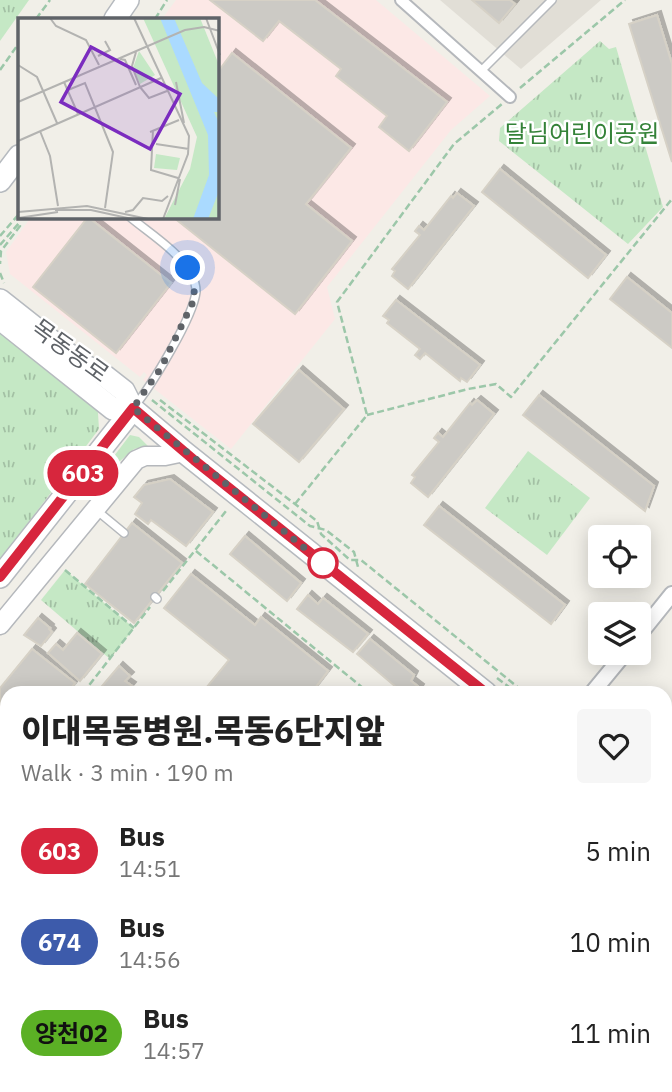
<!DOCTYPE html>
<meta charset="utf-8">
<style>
body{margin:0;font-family:"IBM Plex Sans","Noto Sans KR",sans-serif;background:#f6f6f6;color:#222;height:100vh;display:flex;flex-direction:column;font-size:26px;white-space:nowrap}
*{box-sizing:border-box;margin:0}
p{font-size:23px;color:#767676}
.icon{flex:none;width:38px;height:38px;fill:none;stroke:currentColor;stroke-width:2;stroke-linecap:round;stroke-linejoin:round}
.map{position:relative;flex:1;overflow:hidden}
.panel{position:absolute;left:0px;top:686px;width:672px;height:406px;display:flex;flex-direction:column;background:#fff;border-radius:21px 21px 0 0;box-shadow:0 4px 18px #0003}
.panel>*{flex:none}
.badge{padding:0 14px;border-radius:23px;font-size:24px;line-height:46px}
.fabs{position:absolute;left:588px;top:525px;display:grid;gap:14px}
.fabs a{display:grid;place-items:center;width:63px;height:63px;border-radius:7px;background:#fff;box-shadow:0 4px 18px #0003;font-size:35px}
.you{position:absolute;width:35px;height:35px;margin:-18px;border:5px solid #fff;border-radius:50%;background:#1a73e8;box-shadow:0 0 0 10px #1a73e833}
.map>.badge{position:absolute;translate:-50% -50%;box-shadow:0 0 0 4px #fff}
.round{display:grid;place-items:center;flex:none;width:74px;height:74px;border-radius:7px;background:#f6f6f6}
.summary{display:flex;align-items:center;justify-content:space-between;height:119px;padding:0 21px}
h1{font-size:33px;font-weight:800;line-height:52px}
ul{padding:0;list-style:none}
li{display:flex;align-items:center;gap:21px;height:91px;padding:0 21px}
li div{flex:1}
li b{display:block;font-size:26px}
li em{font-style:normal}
li .badge{min-width:77px;font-weight:700;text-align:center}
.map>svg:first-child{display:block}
.industrial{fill:#e0deda}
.education{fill:#e1ded6}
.medical{fill:#fce8e6}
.grass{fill:url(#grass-tufts)}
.building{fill:#cccac5;stroke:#d6d1c6;stroke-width:2;filter:url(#shadow)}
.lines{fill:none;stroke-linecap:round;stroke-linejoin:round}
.service-casing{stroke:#b5b8bc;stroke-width:10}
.pedestrian-casing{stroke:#b5b8bc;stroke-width:14}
.minor-casing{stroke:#b5b8bc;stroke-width:18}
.tertiary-casing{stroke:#b5b8bc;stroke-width:21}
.secondary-casing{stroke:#b6babf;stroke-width:24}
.path{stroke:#9cc7a9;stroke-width:2.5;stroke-dasharray:7 3.5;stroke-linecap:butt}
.service{stroke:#fff;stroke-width:7}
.pedestrian{stroke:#fff;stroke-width:10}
.minor{stroke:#fff;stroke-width:14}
.tertiary{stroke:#fff;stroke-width:18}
.secondary{stroke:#fff;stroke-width:21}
.line-casing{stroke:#fff;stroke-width:16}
.line{stroke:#d7263d;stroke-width:10}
.walk{stroke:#5f6368;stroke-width:7;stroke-dasharray:0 12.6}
.stop-dot{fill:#fff;stroke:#d7263d;stroke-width:3.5}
.labels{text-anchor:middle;stroke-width:5;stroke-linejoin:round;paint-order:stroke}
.park-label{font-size:24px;fill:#348238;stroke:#fff}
.street-label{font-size:24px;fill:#5f6368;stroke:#fff}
.inset-road{fill:none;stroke:#b3b3b1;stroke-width:2}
.view{fill:#7b2cbf;fill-opacity:0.15;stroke:#7b2cbf;stroke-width:3.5}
.inset-edge{fill:none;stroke:#5f6368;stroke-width:3.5}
</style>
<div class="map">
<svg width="672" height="1092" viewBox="0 0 672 1092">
<defs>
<pattern id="grass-tufts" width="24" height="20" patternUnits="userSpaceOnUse" patternTransform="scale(1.75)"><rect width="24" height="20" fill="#c5e8c5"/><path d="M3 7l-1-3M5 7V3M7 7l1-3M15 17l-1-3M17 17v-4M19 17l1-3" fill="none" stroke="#a3c0a4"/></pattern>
<filter id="shadow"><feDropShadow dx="4" dy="-4" stdDeviation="0" flood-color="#0004"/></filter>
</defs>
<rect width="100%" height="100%" fill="#f1efe8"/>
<!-- industrial -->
<path class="industrial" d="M0,820L7,825V1056L0,1064Z"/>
<!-- education -->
<path class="education" d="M440,0H601L521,69Z"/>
<!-- medical -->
<path class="medical" d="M176,0H376L490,96L451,130L327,287L335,319L231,449L143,380L147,375L144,372L140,377L10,274L6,252L31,217H217V19H162Z"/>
<!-- grass -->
<g class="grass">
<path d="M0,0H29L0,41Z"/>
<path d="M600,41L609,49L616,47L663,207L628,244L499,141L500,128Z"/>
<path d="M0,325L94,399L98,413L99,429L0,560Z"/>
<path d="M130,435L139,437L148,446L134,449L99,479L98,477Z"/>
<path d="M528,451L590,498L547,555L485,508Z"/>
<path d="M65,570L134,628L110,659L41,600Z"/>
</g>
<!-- building -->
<g class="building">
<path d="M210,0H315L447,102L409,151L379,127L387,116L336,76L341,69L279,21L263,41Z"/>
<path d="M472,0H510L515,4L499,23Z"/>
<path d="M657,15L672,64V162L629,24Z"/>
<path d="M232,53L351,148L306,204L352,241L295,314L173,217H217V73Z"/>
<path d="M500,169L606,255L588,278L482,192Z"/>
<path d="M457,193L474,206L408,289L392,276L395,271L392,269L420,235L415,231L419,226L424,230L451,196L453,198Z"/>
<path d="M88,217L171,283L116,353L33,287Z"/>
<path d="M627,277L672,313V348L610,299Z"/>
<path d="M396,300L480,365L467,382L461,378L460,381L425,353L420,359L415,355L420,349L387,323L389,320L383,316Z"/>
<path d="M299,370L344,409L299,462L253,424Z"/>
<path d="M539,395L654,486L645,511L523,415Z"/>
<path d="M477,400L494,414L428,497L411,483L415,477L412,475L439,442L434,438L438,433L443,437L470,403L472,405Z"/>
<path d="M170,479L213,512L186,546L151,520L148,524L135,514L142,503L134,497L144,485Z"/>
<path d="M439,506L565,605L551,624L424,525Z"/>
<path d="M132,523L182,563L134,623L85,584Z"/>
<path d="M245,536L301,583L287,601L230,554Z"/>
<path d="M191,574L255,625L261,617L328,671L311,693H202L229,660L164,608Z"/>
<path d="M308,595L318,604L323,598L368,634L353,652L297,609Z"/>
<path d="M38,618L50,628L49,629L52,632L41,646L24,635Z"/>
<path d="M77,633L102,654L80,681L48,653L56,644L63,650Z"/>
<path d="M370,639L414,675L411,681L420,688L417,693H403L357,654Z"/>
<path d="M32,649L75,683L67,693H7V722L0,716V688Z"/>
<path d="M119,666L130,676L125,681L132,686L126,693H112L102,686Z"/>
<path d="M0,960L7,966V1007L0,1015Z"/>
<path d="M672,1037V1062L665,1057V1046Z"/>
<path d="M47,1085L52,1087L87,1085L82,1092H47L44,1089Z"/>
<path d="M191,1085H237L246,1092H202Z"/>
<path d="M431,1085H499L493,1092H440Z"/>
</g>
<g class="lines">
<defs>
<g id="service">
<path d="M481,71L552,0"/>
<path d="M130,217C149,233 183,254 192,277C195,281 196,287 196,292C193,318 151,386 134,407"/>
<path d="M95,509L124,533"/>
<path d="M155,597L157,599"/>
<path d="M0,770L7,776"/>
<path d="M0,934L7,925"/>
</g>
<path id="pedestrian" d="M401,0L510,97"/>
<g id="minor">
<path d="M639,635L672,594"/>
<path d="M592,693L625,653"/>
</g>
<g id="tertiary">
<path d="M0,625L136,460L145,456H165L184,452"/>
<path d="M665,929L672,921"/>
<path d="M0,1090L7,1080"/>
<path d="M532,1092L538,1085"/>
</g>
<g id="secondary">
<path d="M115,19L128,0"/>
<path d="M0,181L19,156"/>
<path d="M0,300L81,364L101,373L124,391L133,409L184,452L486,693"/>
<path d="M0,319L113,409H133"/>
<path d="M0,577L133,409"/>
<path d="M0,791L7,796"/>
<path d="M0,817L7,822"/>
<path d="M665,835L672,840"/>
<path d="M374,1085L383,1092"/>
</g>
</defs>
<!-- service casing -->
<use href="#service" class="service-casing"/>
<!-- pedestrian casing -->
<use href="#pedestrian" class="pedestrian-casing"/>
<!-- minor casing -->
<use href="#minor" class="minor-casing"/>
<!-- tertiary casing -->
<use href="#tertiary" class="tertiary-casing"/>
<!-- secondary casing -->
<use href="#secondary" class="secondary-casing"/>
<!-- path -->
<g class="path">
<path d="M36,19L50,0"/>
<path d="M155,19L167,0"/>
<path d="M0,70L19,43"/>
<path d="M520,88L625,0"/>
<path d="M0,236L19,214"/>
<path d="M0,245L19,223L20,226L1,251L0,264"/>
<path d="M0,273L4,283"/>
<path d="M152,400L310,526L326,530L354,552L358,567"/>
<path d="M160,400L317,521L321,534L350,560H361L525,693"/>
<path d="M367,415L468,389L496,384L511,397L672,199"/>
<path d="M295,504L367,415L337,302L454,144L502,104"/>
<path d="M196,551L369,693"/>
<path d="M65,570L134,628"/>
<path d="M163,591L226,511"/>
<path d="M497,678L517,693"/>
<path d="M83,693L150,607"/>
<path d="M665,802L672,807"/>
<path d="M665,809L672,815"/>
<path d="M343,1085L352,1092"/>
<path d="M645,1085L654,1092"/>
</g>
<!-- service -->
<use href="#service" class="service"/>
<!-- pedestrian -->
<use href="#pedestrian" class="pedestrian"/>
<!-- minor -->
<use href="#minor" class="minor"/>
<!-- tertiary -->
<use href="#tertiary" class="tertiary"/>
<!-- secondary -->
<use href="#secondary" class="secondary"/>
</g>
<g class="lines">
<defs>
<path id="line" d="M0,577L133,408L194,460L486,693"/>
</defs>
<!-- line casing -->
<use href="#line" class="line-casing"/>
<!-- line -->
<use href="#line" class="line"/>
<!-- walk -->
<path class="walk" d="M188,268L195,284L193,302L161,368L133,408L323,563"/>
</g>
<!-- markers -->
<circle class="stop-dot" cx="323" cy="563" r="14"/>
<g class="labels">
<!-- park labels -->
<g class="park-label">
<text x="582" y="142">달님어린이공원</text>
</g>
<!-- street labels -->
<g class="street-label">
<text transform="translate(70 351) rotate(36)" y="8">목동동로</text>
</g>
</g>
<!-- overview -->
<g transform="translate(18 18)">
<rect width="201" height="201" fill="#f1efe8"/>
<path d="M125,0H182L201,47V201H146L172,151L179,119ZM121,33L137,57L122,66L115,50Z" fill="#c5e8c5"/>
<path d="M138,136L162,140L159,152L136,150Z" fill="#c5e8c5"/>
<path d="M142,0H156L184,65L201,81V94H196L202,107L201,173L190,201H175L191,157L190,117Z" fill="#aadaff"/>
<path class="inset-road" d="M32,0L38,8L68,22L81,47M116,0L171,118L170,136L145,201M188,0L202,37M118,34L114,48L122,69M80,38L92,32L87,23M102,41L107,42L118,67M0,47L19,59L39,105M46,64L60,96M158,64L166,105M122,69L131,80L149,73M50,72L67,65L95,134L87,190M0,84L167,12L186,9L202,13M135,112L133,152L160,160M22,113L32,138L40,188M132,114L161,102M0,123L143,60M138,126L171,131M157,187L162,161M37,192H73L114,201M0,194L69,188L130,201M107,194L115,192L125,180L144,183L150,178M0,200L40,194M22,201H89"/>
<path class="view" d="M73,29L162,76L132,131L43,84Z"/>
<rect width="201" height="201" class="inset-edge"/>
</g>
</svg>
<div class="fabs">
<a><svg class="icon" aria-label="locate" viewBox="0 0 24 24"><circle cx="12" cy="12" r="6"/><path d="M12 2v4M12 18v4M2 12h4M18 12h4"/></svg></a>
<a><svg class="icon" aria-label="layers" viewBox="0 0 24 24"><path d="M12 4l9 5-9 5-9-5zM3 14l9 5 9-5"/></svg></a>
</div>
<div class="you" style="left:188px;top:268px"></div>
<b class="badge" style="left:83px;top:473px;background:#d7263d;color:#fff">603</b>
<section class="panel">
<div class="summary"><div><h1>이대목동병원.목동6단지앞</h1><p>Walk · 3 min · 190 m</p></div><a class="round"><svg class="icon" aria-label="heart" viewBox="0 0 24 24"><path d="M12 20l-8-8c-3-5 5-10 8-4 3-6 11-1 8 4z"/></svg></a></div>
<ul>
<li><span class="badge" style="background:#d7263d;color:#fff">603</span><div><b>Bus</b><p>14:51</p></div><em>5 min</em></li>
<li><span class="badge" style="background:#3d5bab;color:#fff">674</span><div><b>Bus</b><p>14:56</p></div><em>10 min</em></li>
<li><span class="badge" style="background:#5bb025;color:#111">양천02</span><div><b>Bus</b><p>14:57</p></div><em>11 min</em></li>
</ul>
</section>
</div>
